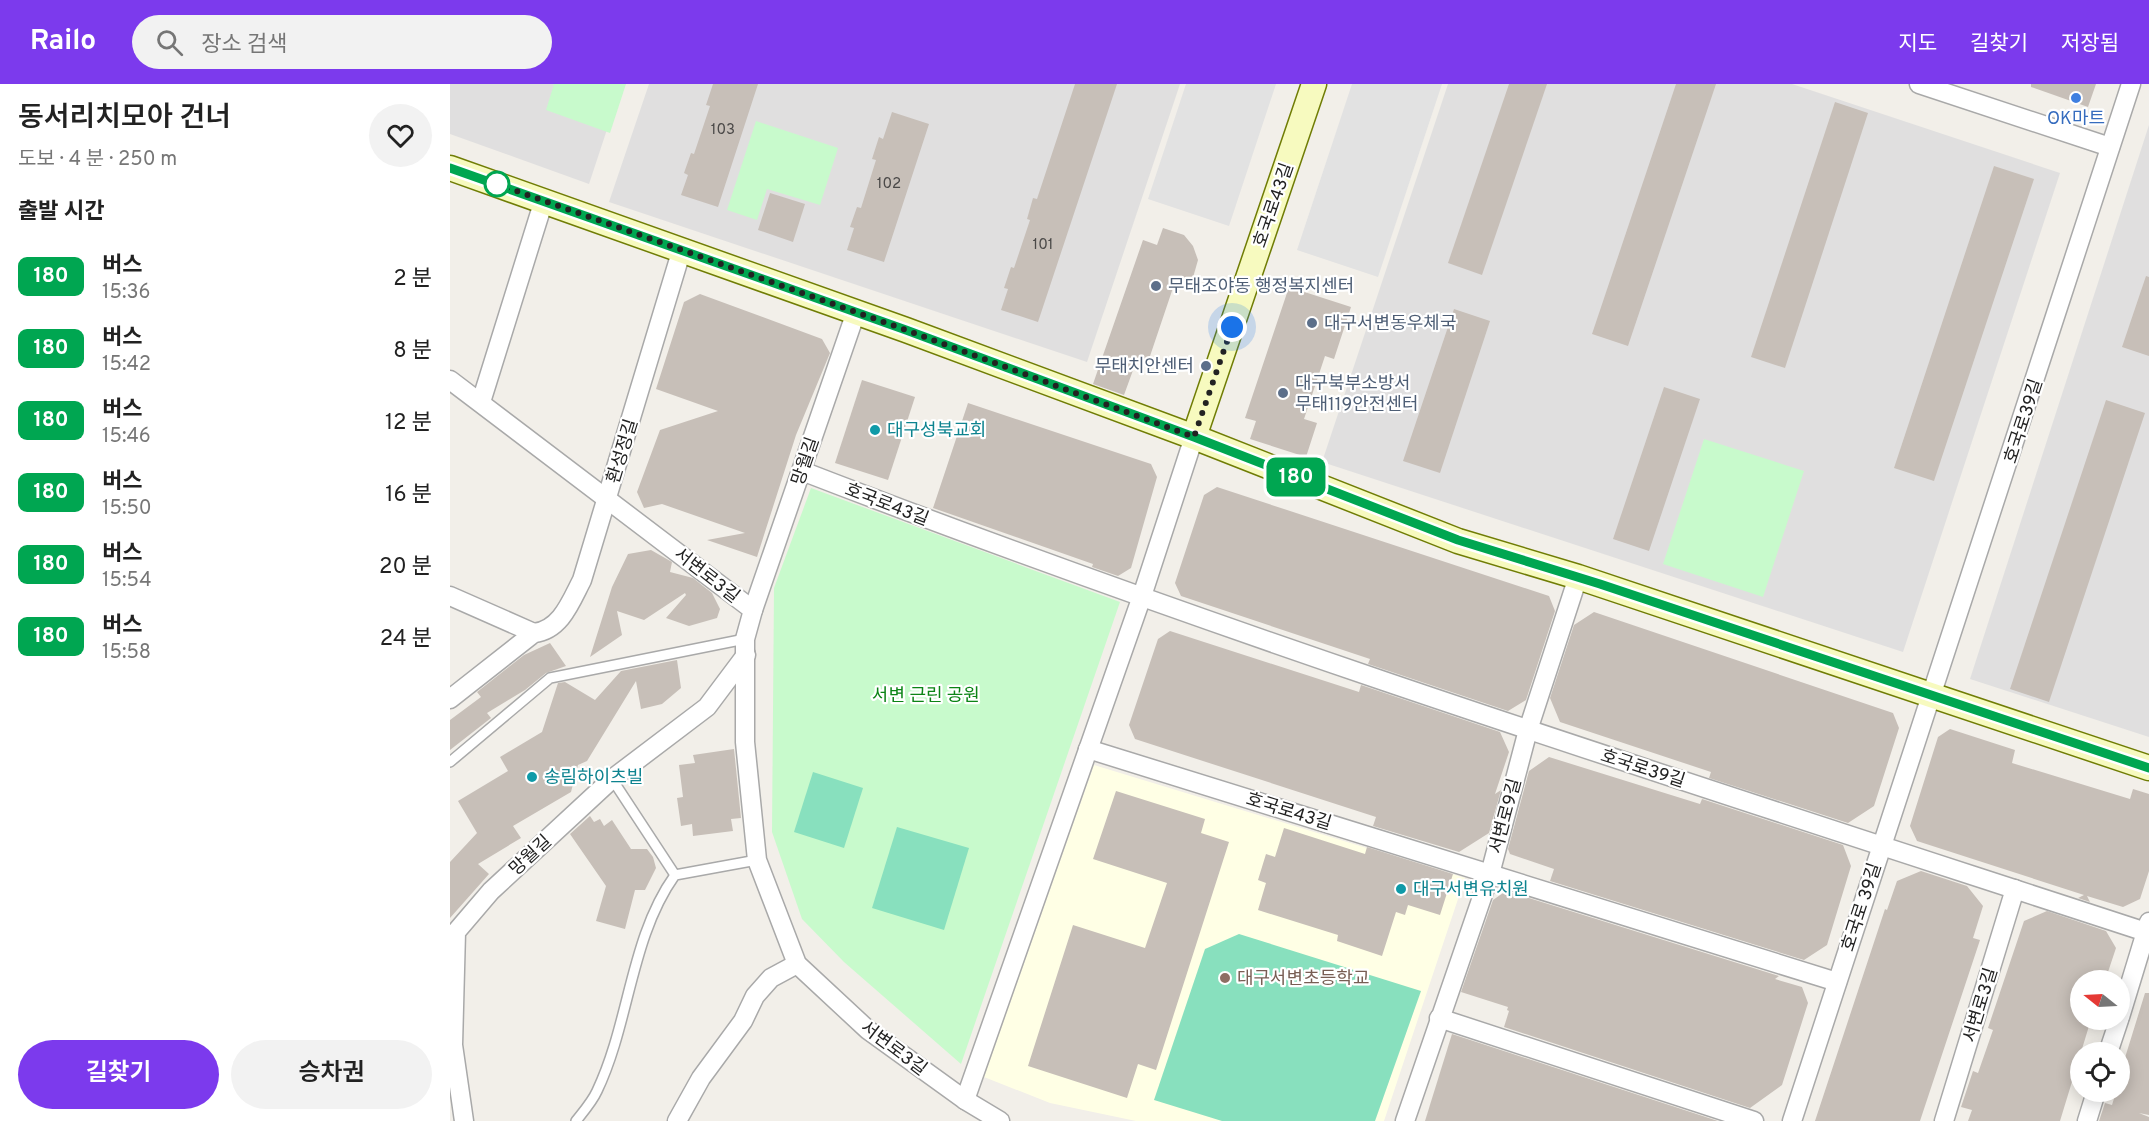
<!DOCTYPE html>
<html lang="ko">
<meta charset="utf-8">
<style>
body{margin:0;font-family:Overpass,"Noto Sans KR",sans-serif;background:#f2f2f2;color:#222;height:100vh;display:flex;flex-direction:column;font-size:22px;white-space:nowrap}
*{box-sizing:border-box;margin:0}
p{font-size:20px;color:#767676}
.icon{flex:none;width:33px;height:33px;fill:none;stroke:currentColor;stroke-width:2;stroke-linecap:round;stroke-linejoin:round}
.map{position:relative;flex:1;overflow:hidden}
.side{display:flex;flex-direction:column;background:#fff;width:450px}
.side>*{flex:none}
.badge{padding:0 12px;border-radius:9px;font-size:21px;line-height:39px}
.needle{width:39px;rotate:288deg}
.buttons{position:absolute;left:1620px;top:886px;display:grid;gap:12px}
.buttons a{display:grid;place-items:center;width:60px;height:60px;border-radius:50%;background:#fff;box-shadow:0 3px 15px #0003;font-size:30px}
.you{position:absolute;width:30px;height:30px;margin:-15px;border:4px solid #fff;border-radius:50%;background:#1a73e8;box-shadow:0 0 0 9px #1a73e833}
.map>.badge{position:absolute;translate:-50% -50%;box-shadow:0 0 0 3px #fff}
h2{padding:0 18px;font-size:22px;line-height:54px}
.round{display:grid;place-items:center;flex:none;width:63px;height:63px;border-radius:32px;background:#f2f2f2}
.overview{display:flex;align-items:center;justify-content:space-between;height:102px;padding:0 18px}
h1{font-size:28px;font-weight:600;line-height:45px}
.cta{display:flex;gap:12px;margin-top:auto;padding:12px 18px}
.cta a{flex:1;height:69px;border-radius:36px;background:#7c3aed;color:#fff;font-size:24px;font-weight:600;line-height:69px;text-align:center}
.cta a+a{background:#f2f2f2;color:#222}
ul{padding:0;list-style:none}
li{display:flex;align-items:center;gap:18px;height:72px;padding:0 18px}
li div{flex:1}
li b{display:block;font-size:22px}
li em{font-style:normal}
li .badge{min-width:66px;font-weight:700;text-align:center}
header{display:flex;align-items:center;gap:36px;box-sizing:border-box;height:84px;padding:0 30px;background:#7c3aed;color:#fff}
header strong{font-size:28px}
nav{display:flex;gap:33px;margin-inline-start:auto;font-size:21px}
.search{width:420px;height:54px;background:#f2f2f2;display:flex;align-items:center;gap:15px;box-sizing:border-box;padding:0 21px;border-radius:33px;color:#767676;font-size:22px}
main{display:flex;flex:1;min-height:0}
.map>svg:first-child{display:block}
.residential{fill:#e0dfdf}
.education{fill:#ffffe5}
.park{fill:#c8facc}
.pitch{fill:#88e0be}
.parking{fill:#e2e2e2}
.building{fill:#c7bfb8}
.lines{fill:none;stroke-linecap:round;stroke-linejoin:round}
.lane-casing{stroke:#a9a9a9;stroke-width:12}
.street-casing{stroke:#a9a9a9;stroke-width:21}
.secondary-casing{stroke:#707d05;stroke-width:27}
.lane{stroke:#fff;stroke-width:9}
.street{stroke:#fff;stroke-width:18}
.secondary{stroke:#f7fabf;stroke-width:24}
.line-casing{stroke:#fff;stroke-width:14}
.line{stroke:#00a651;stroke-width:9}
.walk{stroke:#222;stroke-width:6;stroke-dasharray:0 10.8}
.shop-dot{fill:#3f7fe0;stroke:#fff;stroke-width:2}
.stop-dot{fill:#fff;stroke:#00a651;stroke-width:3}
.service-dot{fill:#5c6f8a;stroke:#fff;stroke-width:2}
.culture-dot{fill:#0f9aa8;stroke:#fff;stroke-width:2}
.education-dot{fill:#8d6e63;stroke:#fff;stroke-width:2}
.labels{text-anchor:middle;stroke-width:4.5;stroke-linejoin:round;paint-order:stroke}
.number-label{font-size:15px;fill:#4b4948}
.shop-label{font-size:18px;fill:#366cbe;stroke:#fff}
.street-label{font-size:18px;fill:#222;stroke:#fff}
.service-label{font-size:18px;fill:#4e5e75;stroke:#fff;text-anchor:start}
.culture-label{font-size:18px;fill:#0d838f;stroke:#fff;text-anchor:start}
.park-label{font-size:18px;fill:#0c8416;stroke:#fff}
.education-label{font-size:18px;fill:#785e54;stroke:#fff;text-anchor:start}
</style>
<header>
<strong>Railo</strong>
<div class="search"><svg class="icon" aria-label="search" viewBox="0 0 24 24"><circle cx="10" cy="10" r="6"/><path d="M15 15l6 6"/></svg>장소 검색</div>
<nav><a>지도</a><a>길찾기</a><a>저장됨</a></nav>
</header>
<main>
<section class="side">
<div class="overview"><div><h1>동서리치모아 건너</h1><p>도보 · 4 분 · 250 m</p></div><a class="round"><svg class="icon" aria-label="heart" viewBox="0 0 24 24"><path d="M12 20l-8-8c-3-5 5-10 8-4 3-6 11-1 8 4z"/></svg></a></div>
<h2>출발 시간</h2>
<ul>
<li><span class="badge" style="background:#00a651;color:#fff">180</span><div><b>버스</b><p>15:36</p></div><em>2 분</em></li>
<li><span class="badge" style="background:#00a651;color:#fff">180</span><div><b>버스</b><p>15:42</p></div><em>8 분</em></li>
<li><span class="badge" style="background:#00a651;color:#fff">180</span><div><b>버스</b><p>15:46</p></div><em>12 분</em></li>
<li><span class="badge" style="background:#00a651;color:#fff">180</span><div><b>버스</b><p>15:50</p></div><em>16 분</em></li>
<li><span class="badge" style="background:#00a651;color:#fff">180</span><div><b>버스</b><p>15:54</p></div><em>20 분</em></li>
<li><span class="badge" style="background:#00a651;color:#fff">180</span><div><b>버스</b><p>15:58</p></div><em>24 분</em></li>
</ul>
<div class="cta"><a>길찾기</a><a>승차권</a></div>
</section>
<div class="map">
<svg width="1699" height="1037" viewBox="0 0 1699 1037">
<rect width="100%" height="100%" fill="#f2efe9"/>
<!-- residential -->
<g class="residential">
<path d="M0,0H172L139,100L0,50Z"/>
<path d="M199,0H730L637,278L159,118Z"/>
<path d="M998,0H1342L1610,89L1453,568L872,378Z"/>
<path d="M1699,41V653L1520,595Z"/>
</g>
<!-- education -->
<path class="education" d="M644,681L1015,794L934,1037H686L600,1019L534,993Z"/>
<!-- park -->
<g class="park">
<path d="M104,0H176L160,49L96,26Z"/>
<path d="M306,37L388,64L370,121L317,105L307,136L277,126Z"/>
<path d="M1254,355L1354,387L1313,513L1213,480Z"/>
<path d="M361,404L670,518L511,980L394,878L352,835L322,748L324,504Z"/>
</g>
<!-- pitch -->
<g class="pitch">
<path d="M363,688L413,704L394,764L344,748Z"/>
<path d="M447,743L519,764L494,846L422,824Z"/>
<path d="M789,850L971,907L925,1037H772L704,1016L755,865Z"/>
</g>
<!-- parking -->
<g class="parking">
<path d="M736,0H826L779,142L698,115Z"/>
<path d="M902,0H992L928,193L847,166Z"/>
</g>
<!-- building -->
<g class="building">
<path d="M263,0H308L268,123L231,111L238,91L234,89L241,69L244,70L260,22L256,21Z"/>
<path d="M625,0H667L588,238L551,226L558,205L554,204L561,183L564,184L580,136L577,135L583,114L587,115Z"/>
<path d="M1059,0H1097L1032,191L998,179Z"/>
<path d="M1226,0H1266L1178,262L1142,250Z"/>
<path d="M1581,0H1646L1638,23L1581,3Z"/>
<path d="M1385,18L1418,29L1335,284L1301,273Z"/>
<path d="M442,28L479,40L434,178L397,166L404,144L400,143L407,123L411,124L426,76L422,75L429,53L433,55Z"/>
<path d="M1544,82L1584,95L1484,397L1444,384Z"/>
<path d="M320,109L355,120L343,158L308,146Z"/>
<path d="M713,144L734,151L743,162L748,176L742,197L727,192L697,281L686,278L674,311L643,300L693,156L707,161Z"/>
<path d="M1696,192L1699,193V272L1672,263Z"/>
<path d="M839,203L901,223L884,275L875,272L854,335L867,339L856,373L800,355L806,337L795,334Z"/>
<path d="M250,210L372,255L380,269L346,351L307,473L257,456L295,449L212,420L194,424L187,408L210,346L268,327L206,305L234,218Z"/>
<path d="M1004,225L1040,237L990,389L953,377Z"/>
<path d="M412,296L465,313L438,396L385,379Z"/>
<path d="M1214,303L1250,315L1199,467L1163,455Z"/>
<path d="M1656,316L1695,329L1599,618L1560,605Z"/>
<path d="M518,319L701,380L707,393L681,484L668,492L642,483L643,480L483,424Z"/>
<path d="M767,403L1099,512L1105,527L1076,616L1058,627L918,580L920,575L731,512L725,499L754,411Z"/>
<path d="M201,466L222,478L220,488L243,494L262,509L270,525L267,534L239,542L216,534L236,511L235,509L194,536L167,527L172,551L140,573L162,503L178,470Z"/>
<path d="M1144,528L1443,629L1449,644L1424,722L1398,739L1259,694L1261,688L1110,638L1100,614L1124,541Z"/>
<path d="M720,547L909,608L911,601L1050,648L1059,668L1045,710L1051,706L1039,749L1009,768L923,742L926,733L685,655L679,641L708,555Z"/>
<path d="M100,559L116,582L96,589L75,606L37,629L41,634L0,666V636L31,613L27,608L74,571Z"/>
<path d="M227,576L231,604L212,620L191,625L186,597L137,677L128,681L121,708L63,742L71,754L28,780L39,790L0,834V778L27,749L8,717L58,687L50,673L92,648L108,599L115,598L145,616L171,587Z"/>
<path d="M1500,645L1565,666L1562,679L1680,715L1683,705L1699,710V787L1690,815L1673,823L1637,812L1640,818L1628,814L1634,811L1467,757L1460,742L1488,653Z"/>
<path d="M284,665L291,734L281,735L283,747L243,752L242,740L231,742L227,714L233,713L229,681L245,679L243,671Z"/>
<path d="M1099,673L1250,720L1252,715L1393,761L1401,782L1377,861L1354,876L1100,797L1104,785L1060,770L1058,765L1079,687Z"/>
<path d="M666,707L755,735L751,749L779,758L706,986L688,980L677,1014L578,982L623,841L695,864L717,799L643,775Z"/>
<path d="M140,732L144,738L150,735L154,742L162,736L181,765H197L203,773L206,784L195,806H185L175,845L146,837L156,802L120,750Z"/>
<path d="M834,744L915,770L917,763L1003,790L990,831L958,821L955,831L946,828L932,872L887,857L888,851L808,826L816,799L808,796L816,770L825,773Z"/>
<path d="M1471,787L1517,802L1533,822L1523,854L1530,856L1470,1037H1365L1435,825L1437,826L1447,797Z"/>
<path d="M1056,807L1329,892L1325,895L1352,903L1358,919L1332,1001L1300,1024L1054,943L1059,927L1057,926L1058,923L1011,908L1043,816Z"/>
<path d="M1597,827L1656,847L1666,864L1655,897H1630V936H1636L1635,940L1639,942L1610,1037H1518L1522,1026L1511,1023L1523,987L1528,989L1543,946L1538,944L1574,837Z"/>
<path d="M1695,909H1699V1031L1689,1029L1699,1033V1037H1649L1655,1019L1662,1021L1666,1008H1670L1674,977Z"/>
<path d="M1002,950L1268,1037H975Z"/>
</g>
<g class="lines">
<defs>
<g id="lane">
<path d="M0,678L100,594L295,555"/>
<path d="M162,695L225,791"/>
<path d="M126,1037C133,1028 142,1018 147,1007C180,938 180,854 225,791L307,776"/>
</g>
<g id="street">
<path d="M1469,0L1660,63"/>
<path d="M0,296L303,526L295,555V658L307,776L347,880L418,946L515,1016L550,1037"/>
<path d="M31,318L94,116"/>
<path d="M352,387C794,558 1246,701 1696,848"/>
<path d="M0,512L84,549"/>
<path d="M303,526L406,228"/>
<path d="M0,615L84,549C111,546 121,517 132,496L232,165"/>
<path d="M638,665L1387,898"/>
<path d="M1670,933L1699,838"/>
<path d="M989,934L1304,1037"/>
<path d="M1658,969L1669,936"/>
<path d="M515,1016L691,515L744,353"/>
<path d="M14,1037L3,961L6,848L41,807L162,695L257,623L296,571"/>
<path d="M227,1037L251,994L293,937L305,912L321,894L347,880"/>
<path d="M955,1037L1040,790L1078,646L1128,493"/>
<path d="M1342,1037L1681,0"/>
<path d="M1494,1037L1565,805"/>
<path d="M1637,1037L1646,1008"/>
</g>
<g id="secondary">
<path d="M0,84L456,246L744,353L1008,457L1128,493L1699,684"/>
<path d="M744,353L864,0"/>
</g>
</defs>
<!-- lane casing -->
<use href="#lane" class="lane-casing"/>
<!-- street casing -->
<use href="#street" class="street-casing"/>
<!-- secondary casing -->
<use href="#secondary" class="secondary-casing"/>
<!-- lane -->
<use href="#lane" class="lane"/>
<!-- street -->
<use href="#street" class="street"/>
<!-- secondary -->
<use href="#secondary" class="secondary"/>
</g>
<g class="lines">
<defs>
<path id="line" d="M0,84L456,246L744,353L1008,456L1150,500L1699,684"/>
</defs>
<!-- line casing -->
<use href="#line" class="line-casing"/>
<!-- line -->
<use href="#line" class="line"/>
<!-- walk -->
<path class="walk" d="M47,100L456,246L744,353L782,243"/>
</g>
<!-- markers -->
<circle class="shop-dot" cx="1626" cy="14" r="6"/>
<circle class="stop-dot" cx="47" cy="100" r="12"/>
<g class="service-dot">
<circle cx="706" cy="202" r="6"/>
<circle cx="862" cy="239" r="6"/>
<circle cx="756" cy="282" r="6"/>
<circle cx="833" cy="309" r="6"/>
</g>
<g class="culture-dot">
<circle cx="425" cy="346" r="6"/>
<circle cx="82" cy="693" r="6"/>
<circle cx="951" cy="805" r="6"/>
</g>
<circle class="education-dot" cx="775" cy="894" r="6"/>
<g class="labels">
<!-- number labels -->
<g class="number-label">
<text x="273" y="50">103</text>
<text x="439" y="104">102</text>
<text x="593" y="165">101</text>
</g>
<!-- shop labels -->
<g class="shop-label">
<text x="1626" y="40">OK마트</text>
</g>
<!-- street labels -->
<g class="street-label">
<text transform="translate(823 121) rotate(-71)" y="6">호국로43길</text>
<text transform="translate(1573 337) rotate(-72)" y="6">호국로39길</text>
<text transform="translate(172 367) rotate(-73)" y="6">환성정길</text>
<text transform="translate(355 377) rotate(-71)" y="6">망월길</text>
<text transform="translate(437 420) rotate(21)" y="6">호국로43길</text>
<text transform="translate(257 491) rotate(38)" y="6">서변로3길</text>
<text transform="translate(1193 684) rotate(18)" y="6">호국로39길</text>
<text transform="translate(839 727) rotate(17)" y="6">호국로43길</text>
<text transform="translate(1055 732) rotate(-75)" y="6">서변로9길</text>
<text transform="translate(80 771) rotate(-43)" y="6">망월길</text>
<text transform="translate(1411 823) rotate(-72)" y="6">호국로 39길</text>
<text transform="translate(1530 921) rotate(-73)" y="6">서변로3길</text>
<text transform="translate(444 964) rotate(37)" y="6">서변로3길</text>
</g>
<!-- service labels -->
<g class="service-label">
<text x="718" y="208">무태조야동 행정복지센터</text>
<text x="874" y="245">대구서변동우체국</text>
<text x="744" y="288" text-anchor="end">무태치안센터</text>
<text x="845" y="305">대구북부소방서<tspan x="845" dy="21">무태119안전센터</tspan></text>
</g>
<!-- culture labels -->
<g class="culture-label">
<text x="437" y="352">대구성북교회</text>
<text x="94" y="699">송림하이츠빌</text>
<text x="963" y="811">대구서변유치원</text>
</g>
<!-- park labels -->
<g class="park-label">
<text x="476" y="617">서변 근린 공원</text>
</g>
<!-- education labels -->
<g class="education-label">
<text x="787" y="900">대구서변초등학교</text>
</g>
</g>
</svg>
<div class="buttons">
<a><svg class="needle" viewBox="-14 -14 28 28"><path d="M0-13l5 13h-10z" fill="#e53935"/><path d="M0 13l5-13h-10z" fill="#767676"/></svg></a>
<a><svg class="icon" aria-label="locate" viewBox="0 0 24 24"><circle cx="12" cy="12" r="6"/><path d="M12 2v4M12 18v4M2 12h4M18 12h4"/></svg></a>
</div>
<div class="you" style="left:782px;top:243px"></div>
<b class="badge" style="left:846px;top:393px;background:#00a651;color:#fff">180</b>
</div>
</main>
